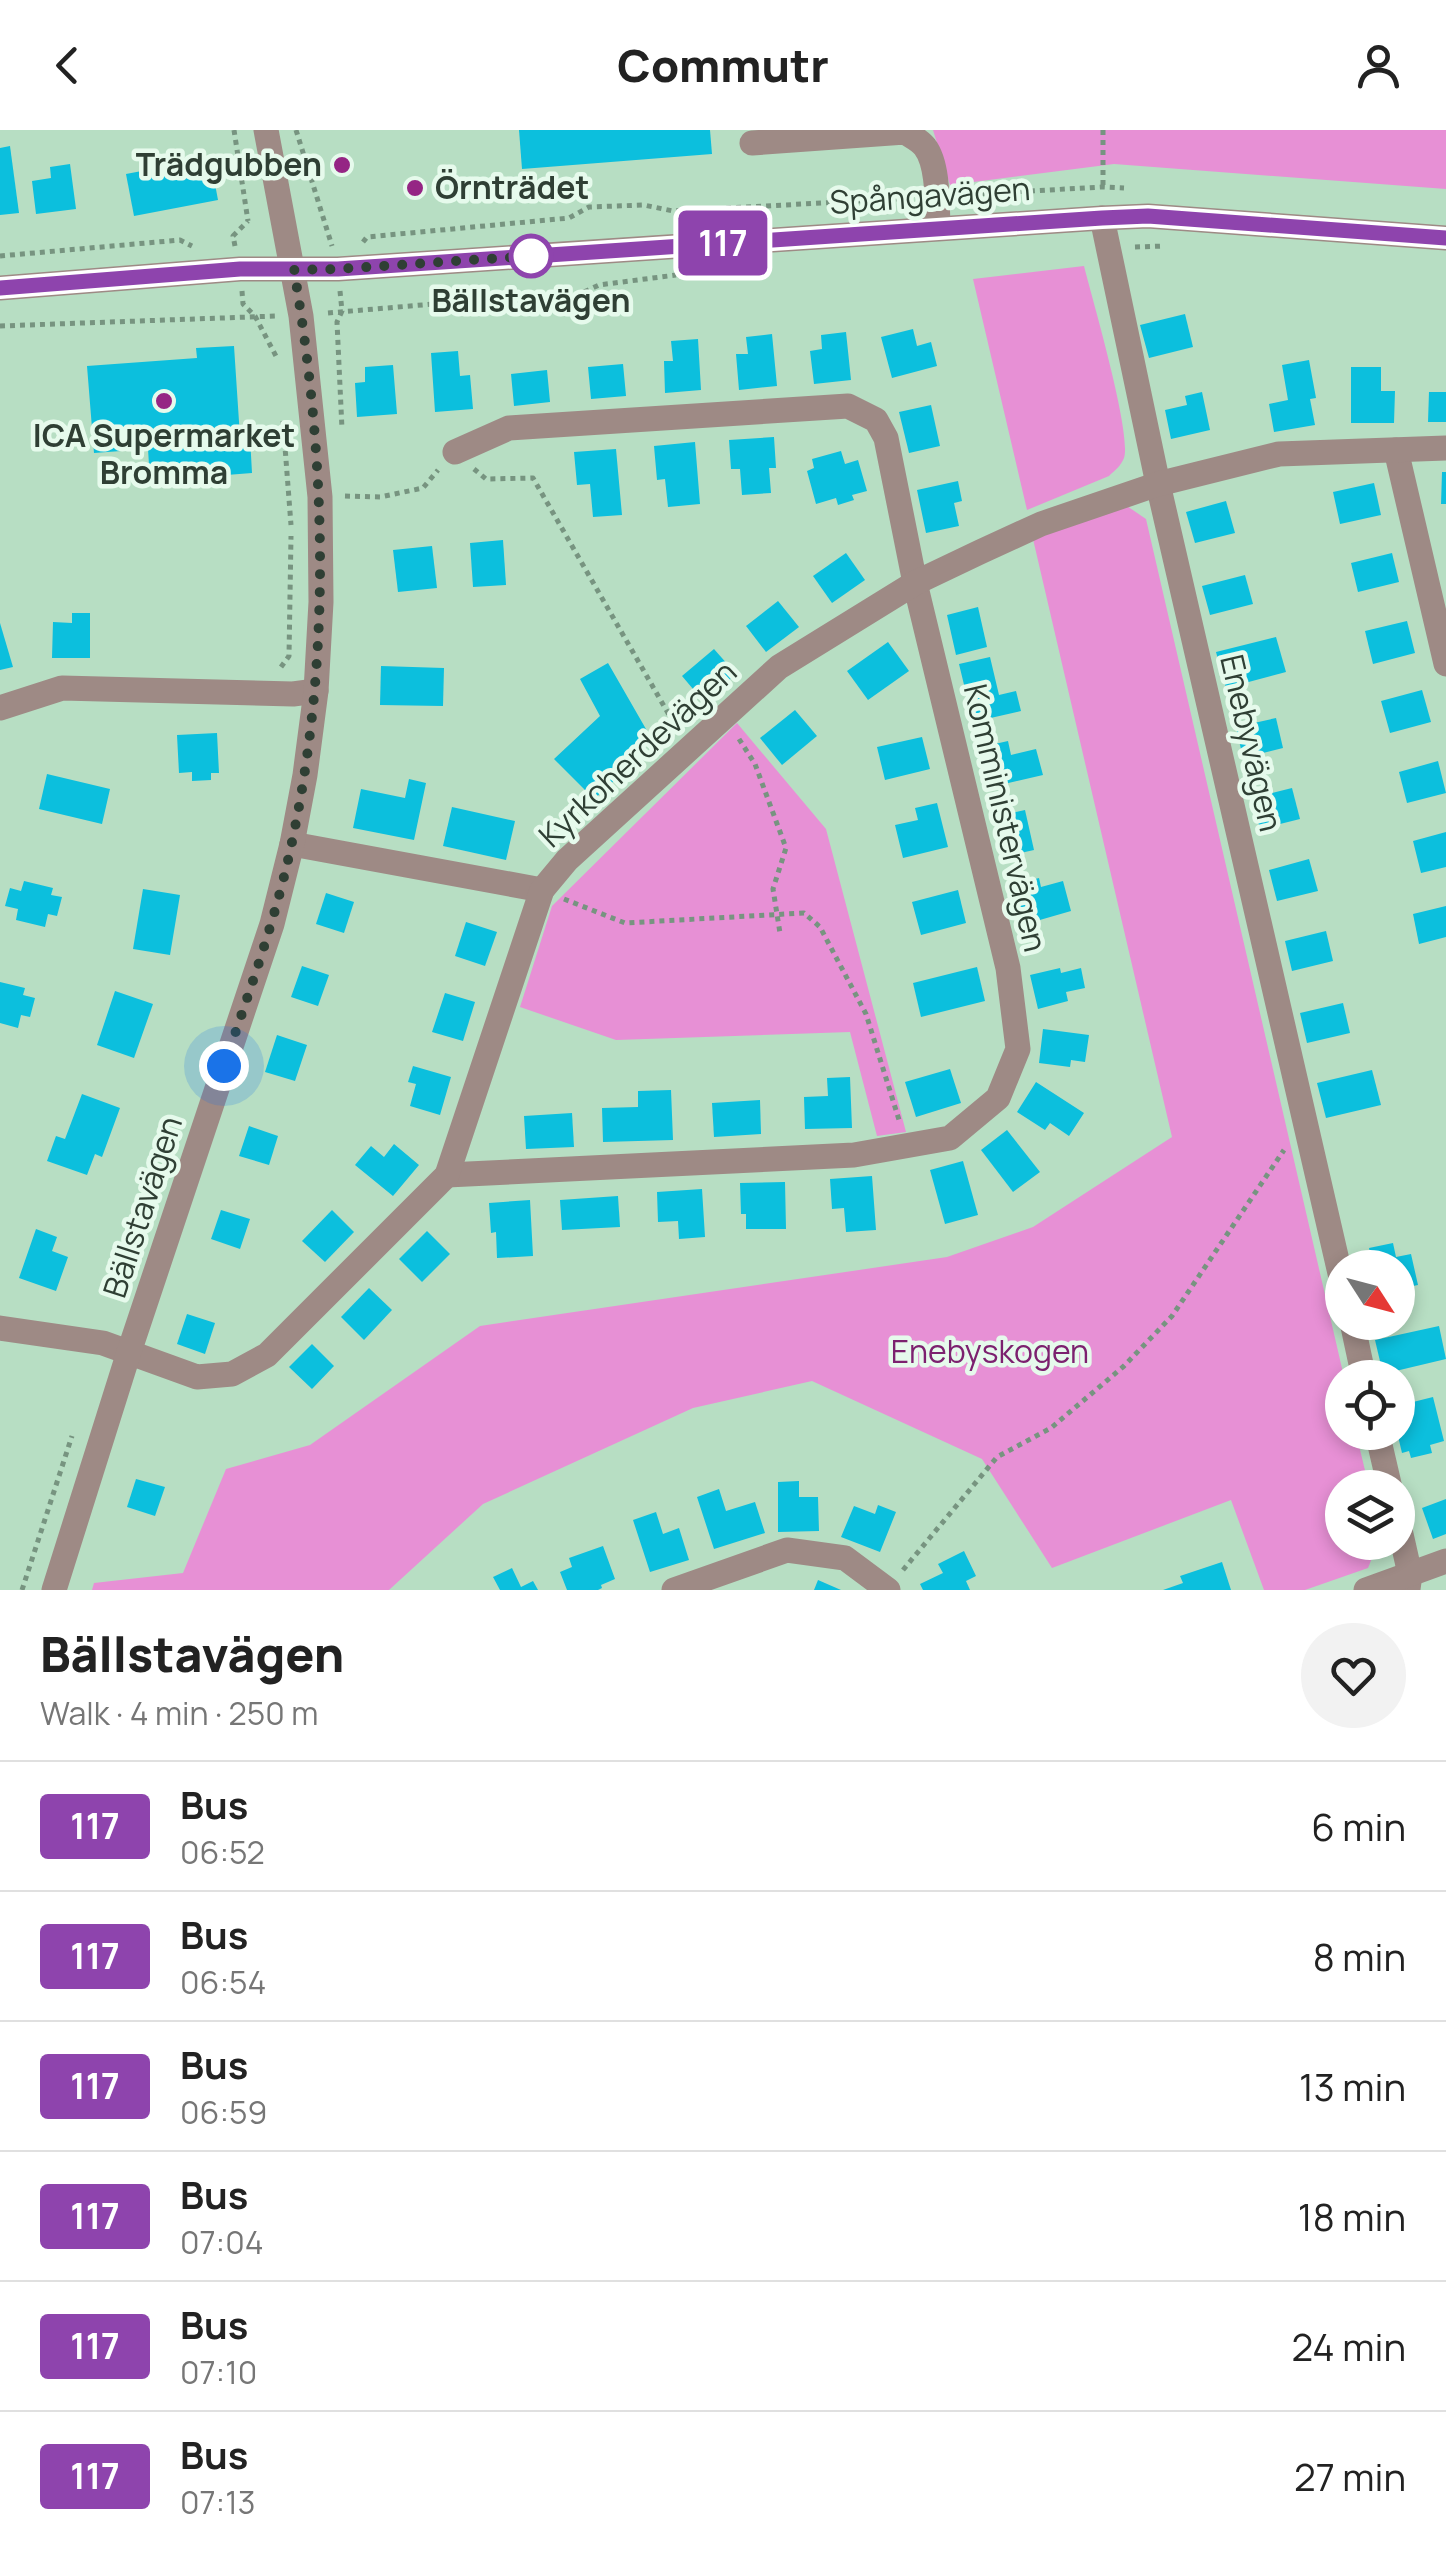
<!DOCTYPE html>
<meta charset="utf-8">
<style>
body{margin:0;font-family:Manrope,sans-serif;background:#f2f2f2;color:#222;height:100vh;display:flex;flex-direction:column;font-size:38px;white-space:nowrap}
*{box-sizing:border-box;margin:0}
p{font-size:32px;color:#767676}
.icon{flex:none;width:55px;height:55px;fill:none;stroke:currentColor;stroke-width:2;stroke-linecap:round;stroke-linejoin:round}
.map{position:relative;height:1460px;overflow:hidden}
.details{display:flex;flex-direction:column;background:#fff;flex:1}
.details>*{flex:none}
.badge{padding:0 20px;border-radius:8px;font-size:35px;line-height:65px}
.needle{width:65px;rotate:126deg}
.tools{position:absolute;left:1325px;top:1120px;display:grid;gap:20px}
.tools a{display:grid;place-items:center;width:90px;height:90px;border-radius:50%;background:#fff;box-shadow:0 5px 15px #0003;font-size:50px}
.you{position:absolute;width:50px;height:50px;margin:-25px;border:8px solid #fff;border-radius:50%;background:#1a73e8;box-shadow:0 0 0 15px #1a73e833}
.map>.badge{position:absolute;translate:-50% -50%;box-shadow:0 0 0 5px #fff}
.round{display:grid;place-items:center;flex:none;width:105px;height:105px;border-radius:52px;background:#f2f2f2}
.summary{display:flex;align-items:center;justify-content:space-between;height:170px;padding:0 40px}
h1{font-size:48px;font-weight:800;line-height:75px}
ul{padding:0;list-style:none}
li{display:flex;align-items:center;gap:30px;height:130px;padding:0 40px;border-top:2px solid #e0e0e0}
li div{flex:1}
li b{display:block;font-size:38px}
li em{font-style:normal}
li .badge{min-width:110px;font-weight:700;text-align:center}
header{display:flex;justify-content:space-between;align-items:center;height:130px;padding:0 40px;background:#fff;font-size:45px;font-weight:800}
.map>svg:first-child{display:block}
.green{fill:#e790d5}
.building{fill:#0cbfdd}
.lines{fill:none;stroke-linecap:round;stroke-linejoin:round}
.path{stroke:#779480;stroke-width:5;stroke-dasharray:5 5;stroke-linecap:butt}
.minor{stroke:#9e8a85;stroke-width:25}
.line-casing{stroke:#fff;stroke-width:22}
.line{stroke:#8e44ad;stroke-width:15}
.walk{stroke:#2f3f34;stroke-width:10;stroke-dasharray:0 18}
.poi-dot{fill:#952584;stroke:#e6faec;stroke-width:4}
.stop-dot{fill:#fff;stroke:#8e44ad;stroke-width:5}
.labels{text-anchor:middle;stroke-width:9;stroke-linejoin:round;paint-order:stroke}
.poi-label{font-size:32px;font-weight:bold;fill:#2f3f34;stroke:#e6faec;text-anchor:end}
.street-label{font-size:32px;fill:#2f3f34;stroke:#e6faec}
.stop-label{font-size:32px;font-weight:bold;fill:#2f3f34;stroke:#e6faec}
.park-label{font-size:32px;fill:#7c216f;stroke:#e6faec}
</style>
<header><svg class="icon" aria-label="back" viewBox="0 0 24 24"><path d="M15 5l-7 7 7 7"/></svg>Commutr<svg class="icon" aria-label="person" viewBox="0 0 24 24"><circle cx="12" cy="8" r="4"/><path d="M4 21q1-7 8-7t8 7"/></svg></header>
<div class="map">
<svg width="1446" height="1460" viewBox="0 0 1446 1460">
<rect width="100%" height="100%" fill="#b7dec3"/>
<!-- green -->
<g class="green">
<path d="M933,0H1446V59L1114,34L950,55Z"/>
<path d="M1084,136C1092,168 1132,304 1124,328C1121,336 1114,341 1109,346L1027,380L973,149Z"/>
<path d="M1124,374L1146,389L1344,1247L1342,1302L1356,1303L1369,1357L1342,1358V1412L1378,1413L1368,1438L1305,1460H1264L1231,1370L1052,1438L982,1329L812,1251L693,1278L483,1374L389,1460H92L94,1453L183,1443L226,1339L310,1315L480,1196L947,1127L1033,1097L1172,1007L1033,409Z"/>
<path d="M737,593L826,699L906,1002L877,1006L850,902L616,910L520,877L552,776Z"/>
</g>
<!-- building -->
<g class="building">
<path d="M519,0H710L712,24L522,39Z"/>
<path d="M10,16L19,83L0,85V18Z"/>
<path d="M210,28L218,70L134,86L126,44Z"/>
<path d="M70,34L76,79L36,84L32,51L51,48L50,37Z"/>
<path d="M1185,184L1193,217L1149,228L1140,195Z"/>
<path d="M913,199L917,216L931,212L937,236L892,248L881,207Z"/>
<path d="M846,202L851,250L814,254L810,221L822,219L821,205Z"/>
<path d="M772,204L777,256L739,260L736,224H748L746,207Z"/>
<path d="M698,209L701,260L665,263L664,231H673L671,211Z"/>
<path d="M234,216L240,307H250L252,343L150,351L148,319L94,323L87,236L197,228L196,218Z"/>
<path d="M458,221L460,246L470,245L473,279L435,282L431,223Z"/>
<path d="M1309,230L1316,268L1310,269L1315,295L1274,302L1269,274L1288,270L1282,235Z"/>
<path d="M623,234L626,266L591,269L588,237Z"/>
<path d="M393,235L397,284L357,287L355,253L365,252V237Z"/>
<path d="M1351,237H1381V261H1395L1394,293H1351Z"/>
<path d="M547,240L550,272L514,276L511,244Z"/>
<path d="M1202,262L1210,300L1171,309L1165,280L1187,275L1185,266Z"/>
<path d="M1429,262H1446V292H1428Z"/>
<path d="M931,275L940,316L909,323L899,282Z"/>
<path d="M774,307L776,338H769L771,363L742,365L740,339H731L729,310Z"/>
<path d="M695,312L700,374L668,377L665,349L657,350L654,316Z"/>
<path d="M616,319L622,385L593,387L590,354L577,355L574,322Z"/>
<path d="M841,321L845,334L858,330L867,361L852,365L854,370L838,375L836,368L816,374L807,341L814,338L812,329Z"/>
<path d="M1442,342H1446V374H1441Z"/>
<path d="M958,351L962,371L954,373L959,396L926,403L917,360Z"/>
<path d="M1374,353L1381,385L1340,394L1333,362Z"/>
<path d="M1226,371L1235,403L1195,413L1186,382Z"/>
<path d="M503,410L506,455L473,457L470,413Z"/>
<path d="M432,416L437,458L398,462L393,420Z"/>
<path d="M846,423L865,450L832,473L813,446Z"/>
<path d="M1392,423L1399,452L1358,462L1351,433Z"/>
<path d="M1245,445L1253,474L1210,485L1202,456Z"/>
<path d="M778,471L799,497L766,522L746,496Z"/>
<path d="M978,477L987,517L956,525L947,485Z"/>
<path d="M72,483H90V528H52L53,492L72,493Z"/>
<path d="M1407,491L1415,523L1373,534L1365,501Z"/>
<path d="M0,493L13,537L0,540Z"/>
<path d="M1276,507L1286,542L1226,558L1216,522Z"/>
<path d="M888,512L909,541L868,570L847,541Z"/>
<path d="M714,519L736,544L704,572L682,546Z"/>
<path d="M990,527L999,565L1016,561L1021,581L973,592L959,534Z"/>
<path d="M608,533L650,606L608,644L614,651L594,669L554,629L600,586L580,549Z"/>
<path d="M381,536L444,538L443,576L380,575Z"/>
<path d="M1422,560L1431,592L1390,603L1381,571Z"/>
<path d="M795,580L817,606L782,635L760,608Z"/>
<path d="M1276,588L1283,618L1243,628L1236,597Z"/>
<path d="M217,603L219,643H211V650L192,651V642L179,643L177,605Z"/>
<path d="M922,607L930,639L885,650L877,617Z"/>
<path d="M1008,611L1011,625L1036,619L1043,645L987,658L977,618Z"/>
<path d="M1438,631L1446,663L1407,673L1399,642Z"/>
<path d="M47,644L110,659L102,694L39,679Z"/>
<path d="M409,649L426,653L414,710L353,698L361,659L405,668Z"/>
<path d="M1292,658L1300,689L1260,699L1252,668Z"/>
<path d="M937,673L948,717L903,728L895,695L918,690L915,678Z"/>
<path d="M452,677L515,691L506,730L443,716Z"/>
<path d="M1025,680L1034,720L1003,727L994,687Z"/>
<path d="M1446,702V737L1421,743L1413,711Z"/>
<path d="M1309,729L1318,761L1277,771L1269,740Z"/>
<path d="M1039,748L1041,757L1063,751L1071,781L1019,796L1008,756Z"/>
<path d="M24,751L53,758L51,765L62,767L57,786L48,784L45,797L16,790L18,779L5,776L10,758L21,761Z"/>
<path d="M143,759L180,765L170,825L133,819Z"/>
<path d="M958,760L966,793L921,805L912,772Z"/>
<path d="M326,763L354,772L344,803L316,794Z"/>
<path d="M1446,776V807L1419,814L1413,784Z"/>
<path d="M466,792L497,802L485,836L455,826Z"/>
<path d="M1326,801L1333,831L1292,841L1285,811Z"/>
<path d="M302,836L329,845L318,876L291,867Z"/>
<path d="M977,837L985,871L921,887L913,853Z"/>
<path d="M1060,838L1061,843L1081,838L1085,858L1066,862L1068,871L1038,879L1030,845Z"/>
<path d="M0,852L25,858L23,865L35,868L30,887L21,885L18,898L0,893Z"/>
<path d="M115,861L153,874L134,928L97,915Z"/>
<path d="M445,863L475,872L463,911L432,902Z"/>
<path d="M1343,873L1350,903L1307,913L1300,883Z"/>
<path d="M1043,899L1089,905L1085,932L1071,930L1070,937L1039,933Z"/>
<path d="M277,905L307,915L295,951L265,942Z"/>
<path d="M413,936L451,947L440,985L410,976L416,954L408,952Z"/>
<path d="M950,939L961,973L916,987L905,952Z"/>
<path d="M1372,940L1381,975L1326,988L1317,953Z"/>
<path d="M850,947L852,998L805,999L804,967L828,966L827,948Z"/>
<path d="M1036,952L1084,983L1069,1006L1050,993L1045,1000L1017,982Z"/>
<path d="M671,960L673,1010L603,1012L602,978L638,977V961Z"/>
<path d="M82,964L120,978L102,1027L95,1024L87,1045L47,1031L56,1006L65,1009Z"/>
<path d="M760,970L761,1004L714,1007L712,973Z"/>
<path d="M572,983L574,1017L526,1019L524,986Z"/>
<path d="M249,996L278,1006L269,1035L239,1026Z"/>
<path d="M1007,1000L1040,1042L1013,1062L981,1020Z"/>
<path d="M394,1014L419,1035L393,1066L355,1035L371,1016L384,1027Z"/>
<path d="M963,1031L978,1085L945,1094L930,1040Z"/>
<path d="M872,1046L876,1100L846,1102L844,1078L832,1079L830,1049Z"/>
<path d="M785,1052L786,1099H746V1084H741L740,1053Z"/>
<path d="M702,1059L705,1107L679,1109L678,1091L658,1092L657,1062Z"/>
<path d="M618,1066L620,1097L562,1100L560,1070Z"/>
<path d="M530,1070L533,1126L497,1128L496,1102L491,1103L489,1073Z"/>
<path d="M221,1080L250,1089L240,1119L211,1109Z"/>
<path d="M332,1080L354,1102L325,1132L302,1111Z"/>
<path d="M36,1099L57,1107L52,1121L68,1127L56,1161L19,1148Z"/>
<path d="M427,1101L450,1124L422,1152L399,1129Z"/>
<path d="M1393,1113L1396,1127L1411,1124L1418,1155L1398,1159V1138H1362L1361,1134L1372,1132L1369,1118Z"/>
<path d="M369,1158L392,1180L364,1210L341,1187Z"/>
<path d="M187,1184L215,1193L205,1224L177,1214Z"/>
<path d="M1439,1196L1446,1229L1383,1244L1375,1210Z"/>
<path d="M312,1214L334,1236L312,1259L289,1237Z"/>
<path d="M1433,1267L1444,1311L1430,1315L1432,1323L1411,1328L1409,1321L1402,1323L1397,1302L1398,1288L1412,1284L1409,1273Z"/>
<path d="M136,1349L165,1357L155,1386L127,1377Z"/>
<path d="M799,1351V1367H818L819,1401L778,1402V1352Z"/>
<path d="M719,1359L726,1381L755,1372L765,1403L714,1419L697,1367Z"/>
<path d="M1446,1369V1404L1433,1409L1422,1378Z"/>
<path d="M878,1375L896,1382L880,1422L841,1407L854,1376L875,1384Z"/>
<path d="M656,1382L663,1404L679,1398L689,1430L650,1442L633,1390Z"/>
<path d="M603,1416L615,1449L601,1455L602,1458L598,1460H567L560,1442L572,1437L569,1428Z"/>
<path d="M964,1421L976,1446L966,1451L970,1460H923L920,1454L943,1443L938,1434Z"/>
<path d="M1222,1432L1231,1460H1163L1183,1453L1180,1446Z"/>
<path d="M512,1438L521,1457L533,1451L538,1460H500L493,1447Z"/>
<path d="M818,1450L841,1460H814Z"/>
</g>
<g class="lines">
<!-- path -->
<g class="path">
<path d="M234,0L248,91"/>
<path d="M296,0L332,116"/>
<path d="M1103,0V57"/>
<path d="M960,65L1102,57L1124,58"/>
<path d="M363,112L367,107L569,88L589,77L644,75L673,81L914,68"/>
<path d="M235,116L233,106L248,91"/>
<path d="M1135,117L1164,116"/>
<path d="M0,126L180,110L192,116"/>
<path d="M242,161L243,174L255,186L278,230"/>
<path d="M340,161L342,181L337,192L342,299"/>
<path d="M328,183L492,169L511,175L567,170L599,155L676,145"/>
<path d="M0,196L277,186"/>
<path d="M283,291L291,395"/>
<path d="M474,339L486,349L533,348L676,597"/>
<path d="M345,366L380,367L423,358L438,340"/>
<path d="M281,537L289,526L291,406"/>
<path d="M739,609L755,634L786,718L773,759L780,803"/>
<path d="M564,769L625,793L804,783L820,797L866,884L900,993"/>
<path d="M903,1440L997,1327L1051,1298L1124,1236L1172,1186L1284,1020"/>
<path d="M22,1460L72,1306"/>
</g>
<!-- minor -->
<g class="minor">
<path d="M752,13L905,2C911,6 921,11 925,17C939,35 937,77 938,98"/>
<path d="M1102,88L1158,354L1342,1152"/>
<path d="M0,158L240,139H338L1102,88L1148,86L1446,108"/>
<path d="M1396,320L1446,534"/>
<path d="M0,578L62,558L293,564L316,561"/>
<path d="M292,714L542,760"/>
<path d="M447,1045L854,1025L950,1008L998,968L1018,919L1008,838L915,453L886,308L876,290L848,276L509,298L455,322"/>
<path d="M1352,1192L1364,1248"/>
<path d="M0,1198L103,1213L197,1247L232,1244L267,1225L447,1045L542,760L567,730L779,537L915,453L980,422L1041,394L1158,354L1279,324L1446,318"/>
<path d="M1377,1302L1390,1358"/>
<path d="M1398,1391L1410,1444L1408,1459"/>
<path d="M54,1460L129,1222L272,794L292,714L305,645L316,561L321,472L320,367L301,186L266,0"/>
<path d="M674,1460L787,1420L845,1428L888,1460"/>
<path d="M1366,1460L1446,1431"/>
</g>
</g>
<g class="lines">
<defs>
<path id="line" d="M0,158L240,139H338L1102,88L1148,86L1446,108"/>
</defs>
<!-- line casing -->
<use href="#line" class="line-casing"/>
<!-- line -->
<use href="#line" class="line"/>
<!-- walk -->
<path class="walk" d="M224,936C249,862 276,789 292,712C332,523 326,329 294,140L338,139L531,126"/>
</g>
<!-- markers -->
<g class="poi-dot">
<circle cx="342" cy="35" r="10"/>
<circle cx="415" cy="58" r="10"/>
<circle cx="164" cy="271" r="10"/>
</g>
<circle class="stop-dot" cx="531" cy="126" r="20"/>
<g class="labels">
<!-- poi labels -->
<g class="poi-label">
<text x="322" y="46">Trädgubben</text>
<text x="435" y="69" text-anchor="start">Örnträdet</text>
<text x="164" y="317" text-anchor="middle">ICA Supermarket<tspan x="164" dy="37">Bromma</tspan></text>
</g>
<!-- street labels -->
<g class="street-label">
<text transform="translate(930 66) rotate(-4)" y="11">Spångavägen</text>
<text transform="translate(1251 613) rotate(77)" y="11">Enebyvägen</text>
<text transform="translate(638 624) rotate(-43)" y="11">Kyrkoherdevägen</text>
<text transform="translate(1005 688) rotate(77)" y="11">Komministervägen</text>
<text transform="translate(143 1077) rotate(-72)" y="11">Bällstavägen</text>
</g>
<!-- stop labels -->
<g class="stop-label">
<text x="531" y="182">Bällstavägen</text>
</g>
<!-- park labels -->
<g class="park-label">
<text x="990" y="1233">Enebyskogen</text>
</g>
</g>
</svg>
<div class="tools">
<a><svg class="needle" viewBox="-14 -14 28 28"><path d="M0-13l5 13h-10z" fill="#e53935"/><path d="M0 13l5-13h-10z" fill="#767676"/></svg></a>
<a><svg class="icon" aria-label="locate" viewBox="0 0 24 24"><circle cx="12" cy="12" r="6"/><path d="M12 2v4M12 18v4M2 12h4M18 12h4"/></svg></a>
<a><svg class="icon" aria-label="layers" viewBox="0 0 24 24"><path d="M12 4l9 5-9 5-9-5zM3 14l9 5 9-5"/></svg></a>
</div>
<div class="you" style="left:224px;top:936px"></div>
<b class="badge" style="left:723px;top:113px;background:#8e44ad;color:#fff">117</b>
</div>
<section class="details">
<div class="summary"><div><h1>Bällstavägen</h1><p>Walk · 4 min · 250 m</p></div><a class="round"><svg class="icon" aria-label="heart" viewBox="0 0 24 24"><path d="M12 20l-8-8c-3-5 5-10 8-4 3-6 11-1 8 4z"/></svg></a></div>
<ul>
<li><span class="badge" style="background:#8e44ad;color:#fff">117</span><div><b>Bus</b><p>06:52</p></div><em>6 min</em></li>
<li><span class="badge" style="background:#8e44ad;color:#fff">117</span><div><b>Bus</b><p>06:54</p></div><em>8 min</em></li>
<li><span class="badge" style="background:#8e44ad;color:#fff">117</span><div><b>Bus</b><p>06:59</p></div><em>13 min</em></li>
<li><span class="badge" style="background:#8e44ad;color:#fff">117</span><div><b>Bus</b><p>07:04</p></div><em>18 min</em></li>
<li><span class="badge" style="background:#8e44ad;color:#fff">117</span><div><b>Bus</b><p>07:10</p></div><em>24 min</em></li>
<li><span class="badge" style="background:#8e44ad;color:#fff">117</span><div><b>Bus</b><p>07:13</p></div><em>27 min</em></li>
</ul>
</section>
